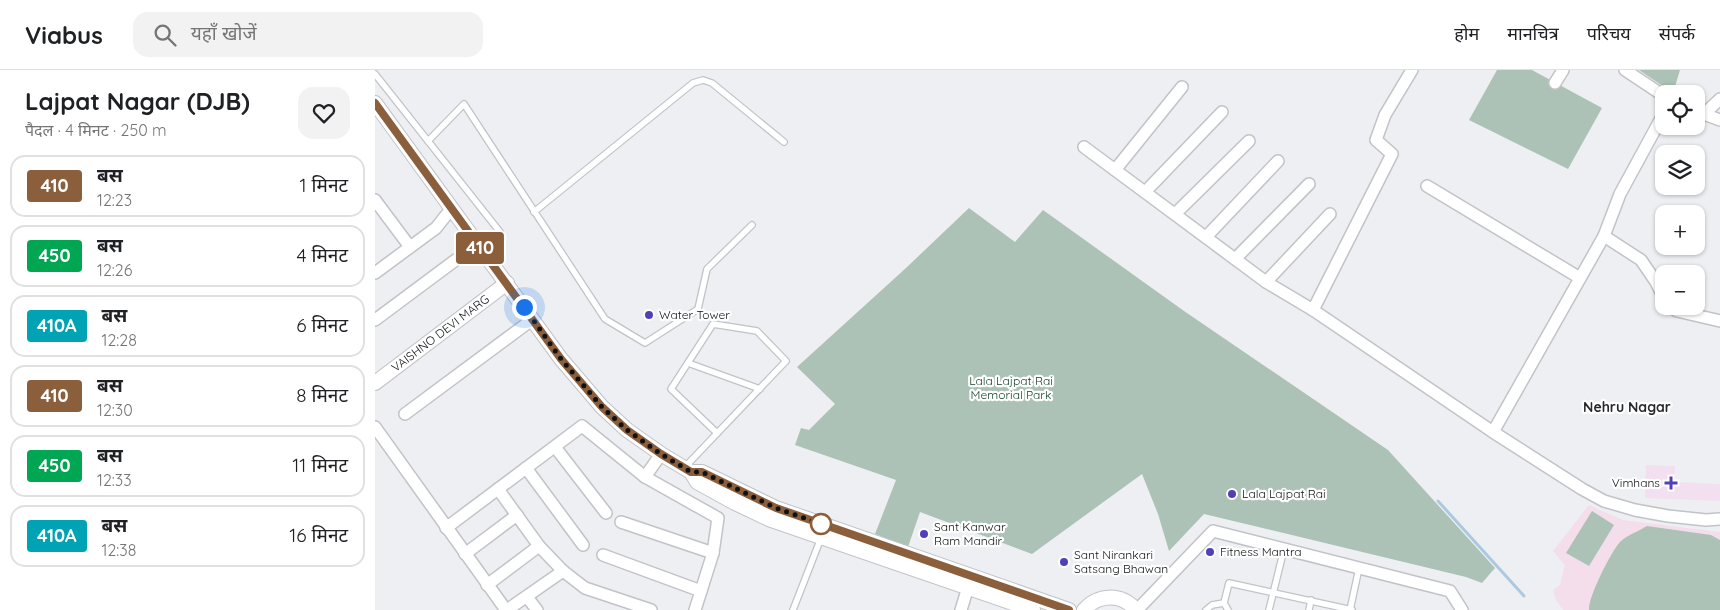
<!DOCTYPE html>
<html lang="hi">
<meta charset="utf-8">
<style>
body{margin:0;font-family:Quicksand,"Noto Sans Devanagari",sans-serif;background:#f2f2f2;color:#202124;height:100vh;display:flex;flex-direction:column;font-size:19px;white-space:nowrap}
*{box-sizing:border-box;margin:0}
p{font-size:16px;color:#757577}
.icon{flex:none;width:28px;height:28px;fill:none;stroke:currentColor;stroke-width:2;stroke-linecap:round;stroke-linejoin:round}
.map{position:relative;flex:1;overflow:hidden}
.panel{display:flex;flex-direction:column;background:#fff;width:375px}
.panel>*{flex:none}
.badge{padding:0 10px;border-radius:4px;font-size:18px;line-height:32px}
.controls{position:absolute;left:1280px;top:15px;display:grid;gap:10px}
.controls a{display:grid;place-items:center;width:50px;height:50px;border-radius:10px;background:#fff;box-shadow:0 1px 4px #0004;font-size:25px}
.you{position:absolute;width:25px;height:25px;margin:-12px;border:4px solid #fff;border-radius:50%;background:#1a73e8;box-shadow:0 0 0 8px #1a73e833}
.map>.badge{position:absolute;translate:-50% -50%;box-shadow:0 0 0 2px #fff}
.round{display:grid;place-items:center;flex:none;width:52px;height:52px;border-radius:15px;background:#f2f2f2}
.summary{display:flex;align-items:center;justify-content:space-between;height:85px;padding:0 25px}
h1{font-size:24px;font-weight:800;line-height:38px}
ul{padding:0;list-style:none}
li{display:flex;align-items:center;gap:15px;height:62px;margin:0 10px 8px;padding:0 15px;border:2px solid #e0e0e0;border-radius:15px}
li div{flex:1}
li b{display:block;font-size:19px}
li em{font-style:normal}
li .badge{min-width:55px;font-weight:700;text-align:center}
header{display:flex;align-items:center;gap:30px;box-sizing:border-box;height:70px;padding:0 25px;background:#fff;border-bottom:1px solid #e0e0e0}
header strong{font-size:24px}
nav{display:flex;gap:28px;margin-inline-start:auto;font-size:18px}
.search{width:350px;height:45px;background:#f2f2f2;display:flex;align-items:center;gap:12px;box-sizing:border-box;padding:0 18px;border-radius:15px;color:#757577;font-size:19px}
main{display:flex;flex:1;min-height:0}
.map>svg:first-child{display:block}
.education{fill:#f4deec}
.medical{fill:#f2dfef}
.green{fill:#acc2b6}
.lines{fill:none;stroke-linecap:round;stroke-linejoin:round}
.stream{stroke:#aac9e2;stroke-width:3}
.service-casing{stroke:#c2c3c7;stroke-width:8}
.minor-casing{stroke:#c2c3c7;stroke-width:14}
.tertiary-casing{stroke:#c2c3c7;stroke-width:16}
.service{stroke:#fff;stroke-width:5.5}
.minor{stroke:#fff;stroke-width:11}
.tertiary{stroke:#fff;stroke-width:14}
.line-casing{stroke:#fff;stroke-width:11}
.line{stroke:#8b5e3c;stroke-width:8}
.walk{stroke:#101112;stroke-width:5;stroke-dasharray:0 9}
.poi-dot{fill:#5340b8;stroke:#fff;stroke-width:2}
.stop-dot{fill:#fff;stroke:#8b5e3c;stroke-width:2.5}
.labels{text-anchor:middle;stroke-width:4.5;stroke-linejoin:round;paint-order:stroke}
.poi-label{font-size:12px;fill:#101112;stroke:#fff;text-anchor:start}
.street-label{font-size:12px;fill:#101112;stroke:#fff}
.park-label{font-size:12px;fill:#134330;stroke:#fff}
.neighbourhood-label{font-size:14px;font-weight:bold;fill:#29292c;stroke:#fff}
</style>
<header>
<strong>Viabus</strong>
<div class="search"><svg class="icon" aria-label="search" viewBox="0 0 24 24"><circle cx="10" cy="10" r="6"/><path d="M15 15l6 6"/></svg>यहाँ खोजें</div>
<nav><a>होम</a><a>मानचित्र</a><a>परिचय</a><a>संपर्क</a></nav>
</header>
<main>
<section class="panel">
<div class="summary"><div><h1>Lajpat Nagar (DJB)</h1><p>पैदल · 4 मिनट · 250 m</p></div><a class="round"><svg class="icon" aria-label="heart" viewBox="0 0 24 24"><path d="M12 20l-8-8c-3-5 5-10 8-4 3-6 11-1 8 4z"/></svg></a></div>
<ul>
<li><span class="badge" style="background:#8b5e3c;color:#fff">410</span><div><b>बस</b><p>12:23</p></div><em>1 मिनट</em></li>
<li><span class="badge" style="background:#00a651;color:#fff">450</span><div><b>बस</b><p>12:26</p></div><em>4 मिनट</em></li>
<li><span class="badge" style="background:#00a3b4;color:#fff">410A</span><div><b>बस</b><p>12:28</p></div><em>6 मिनट</em></li>
<li><span class="badge" style="background:#8b5e3c;color:#fff">410</span><div><b>बस</b><p>12:30</p></div><em>8 मिनट</em></li>
<li><span class="badge" style="background:#00a651;color:#fff">450</span><div><b>बस</b><p>12:33</p></div><em>11 मिनट</em></li>
<li><span class="badge" style="background:#00a3b4;color:#fff">410A</span><div><b>बस</b><p>12:38</p></div><em>16 मिनट</em></li>
</ul>
</section>
<div class="map">
<svg width="1345" height="540" viewBox="0 0 1345 540">
<rect width="100%" height="100%" fill="#eeeff3"/>
<!-- education -->
<path class="education" d="M1214,435L1248,450L1345,462V540H1188L1181,530L1178,520L1185,515L1190,495L1178,481Z"/>
<!-- medical -->
<path class="medical" d="M1271,395L1300,396L1299,412L1345,414V431L1270,428Z"/>
<!-- green -->
<g class="green">
<path d="M1122,0H1157L1227,38L1193,99L1094,50Z"/>
<path d="M1264,0H1305L1298,23Z"/>
<path d="M594,138L640,172L668,140L809,241L1013,380L1120,498L1107,513L1091,507L829,444L794,481L783,444L767,404L657,484L545,442L533,477L500,464L521,410L420,375L426,358L434,360L460,334L422,297L531,198Z"/>
<path d="M1217,441L1239,455L1214,496L1191,483Z"/>
<path d="M1272,456L1336,465L1345,470V540H1214C1213,527 1236,482 1245,472C1252,465 1264,461 1272,456Z"/>
</g>
<g class="lines">
<!-- stream -->
<path class="stream" d="M1063,431L1149,526"/>
<defs>
<g id="service">
<path d="M0,4L53,71L89,34L230,249L270,273L323,239L332,199L377,155"/>
<path d="M53,71L125,162"/>
<path d="M159,142L318,13L328,10L337,13L409,72"/>
<path d="M313,293L385,319"/>
<path d="M309,398L411,291L382,261L338,254L296,319L342,363"/>
<path d="M418,540L446,468"/>
<path d="M831,540L837,535L849,533"/>
<path d="M853,540L849,533L854,513L977,540"/>
<path d="M894,540L909,479"/>
<path d="M934,540L936,530"/>
<path d="M975,540L984,498"/>
</g>
<g id="minor">
<path d="M1250,0L1289,26"/>
<path d="M1180,13L1188,0"/>
<path d="M1321,41L1345,50"/>
<path d="M1329,44L1345,29"/>
<path d="M709,77L891,212L938,240L1118,362L1207,419L1229,431L1260,440L1293,446L1331,450L1345,449"/>
<path d="M740,100L807,17"/>
<path d="M1052,116L1205,208"/>
<path d="M770,122L847,42"/>
<path d="M0,130L35,177"/>
<path d="M800,144L874,71"/>
<path d="M1229,166L1266,190L1281,212L1289,228"/>
<path d="M831,167L903,91"/>
<path d="M860,189L934,114"/>
<path d="M0,203L61,158L76,139"/>
<path d="M891,212L955,144"/>
<path d="M1294,236L1302,241L1345,251"/>
<path d="M938,240L1017,84L1001,70L1010,45L1037,0"/>
<path d="M0,250L86,186L101,172"/>
<path d="M30,344L158,249"/>
<path d="M0,357L131,540"/>
<path d="M1118,362L1229,166L1245,124L1289,43"/>
<path d="M180,377L231,443"/>
<path d="M151,398L208,475"/>
<path d="M270,407L286,384"/>
<path d="M123,419L164,476L188,501L210,518L276,540"/>
<path d="M246,452L338,483"/>
<path d="M71,458L207,356L270,407L343,448L338,483L320,540"/>
<path d="M90,484L142,445"/>
<path d="M228,485L326,521"/>
<path d="M112,515L164,476"/>
<path d="M152,527L162,540"/>
<path d="M132,540L188,501"/>
<path d="M586,540L593,517"/>
<path d="M762,540L838,461L1075,521L1087,540"/>
</g>
<g id="tertiary">
<path d="M0,33L186,289L227,337L252,360L286,384L316,402L322,412L360,433L396,450L658,540"/>
<path id="s1" d="M0,313L132,213"/>
<path d="M316,402H327L401,438L694,540"/>
<path d="M709,540C723,524 746,523 761,540"/>
</g>
</defs>
<!-- service casing -->
<use href="#service" class="service-casing"/>
<!-- minor casing -->
<use href="#minor" class="minor-casing"/>
<!-- tertiary casing -->
<use href="#tertiary" class="tertiary-casing"/>
<!-- service -->
<use href="#service" class="service"/>
<!-- minor -->
<use href="#minor" class="minor"/>
<!-- tertiary -->
<use href="#tertiary" class="tertiary"/>
</g>
<g class="lines">
<defs>
<path id="line" d="M0,33L186,289L227,337L252,360L286,384L316,402H327L401,438L694,540"/>
</defs>
<!-- line casing -->
<use href="#line" class="line-casing"/>
<!-- line -->
<use href="#line" class="line"/>
<!-- walk -->
<path class="walk" d="M149,237L186,289L227,337L252,360L286,384L316,402H327L401,438L455,457L446,454"/>
</g>
<!-- markers -->
<g class="poi-dot">
<circle cx="274" cy="245" r="5"/>
<path d="M1293.5 405.5h5v5h5v5h-5v5h-5v-5h-5v-5h5z"/>
<circle cx="857" cy="424" r="5"/>
<circle cx="549" cy="464" r="5"/>
<circle cx="835" cy="482" r="5"/>
<circle cx="689" cy="492" r="5"/>
</g>
<circle class="stop-dot" cx="446" cy="454" r="10"/>
<g class="labels">
<!-- poi labels -->
<g class="poi-label">
<text x="284" y="249">Water Tower</text>
<text x="1285" y="417" text-anchor="end">Vimhans</text>
<text x="867" y="428">Lala Lajpat Rai</text>
<text x="559" y="461">Sant Kanwar<tspan x="559" dy="14">Ram Mandir</tspan></text>
<text x="845" y="486">Fitness Mantra</text>
<text x="699" y="489">Sant Nirankari<tspan x="699" dy="14">Satsang Bhawan</tspan></text>
</g>
<!-- street labels -->
<g class="street-label">
<text dy="4" stroke="none"><textPath href="#s1" startOffset="82">VAISHNO DEVI MARG</textPath></text>
</g>
<!-- park labels -->
<g class="park-label">
<text x="636" y="315">Lala Lajpat Rai<tspan x="636" dy="14">Memorial Park</tspan></text>
</g>
<!-- neighbourhood labels -->
<g class="neighbourhood-label">
<text x="1252" y="342">Nehru Nagar</text>
</g>
</g>
</svg>
<div class="controls">
<a><svg class="icon" aria-label="locate" viewBox="0 0 24 24"><circle cx="12" cy="12" r="6"/><path d="M12 2v4M12 18v4M2 12h4M18 12h4"/></svg></a>
<a><svg class="icon" aria-label="layers" viewBox="0 0 24 24"><path d="M12 4l9 5-9 5-9-5zM3 14l9 5 9-5"/></svg></a>
<a>+</a>
<a>−</a>
</div>
<div class="you" style="left:149px;top:237px"></div>
<b class="badge" style="left:105px;top:178px;background:#8b5e3c;color:#fff">410</b>
</div>
</main>
